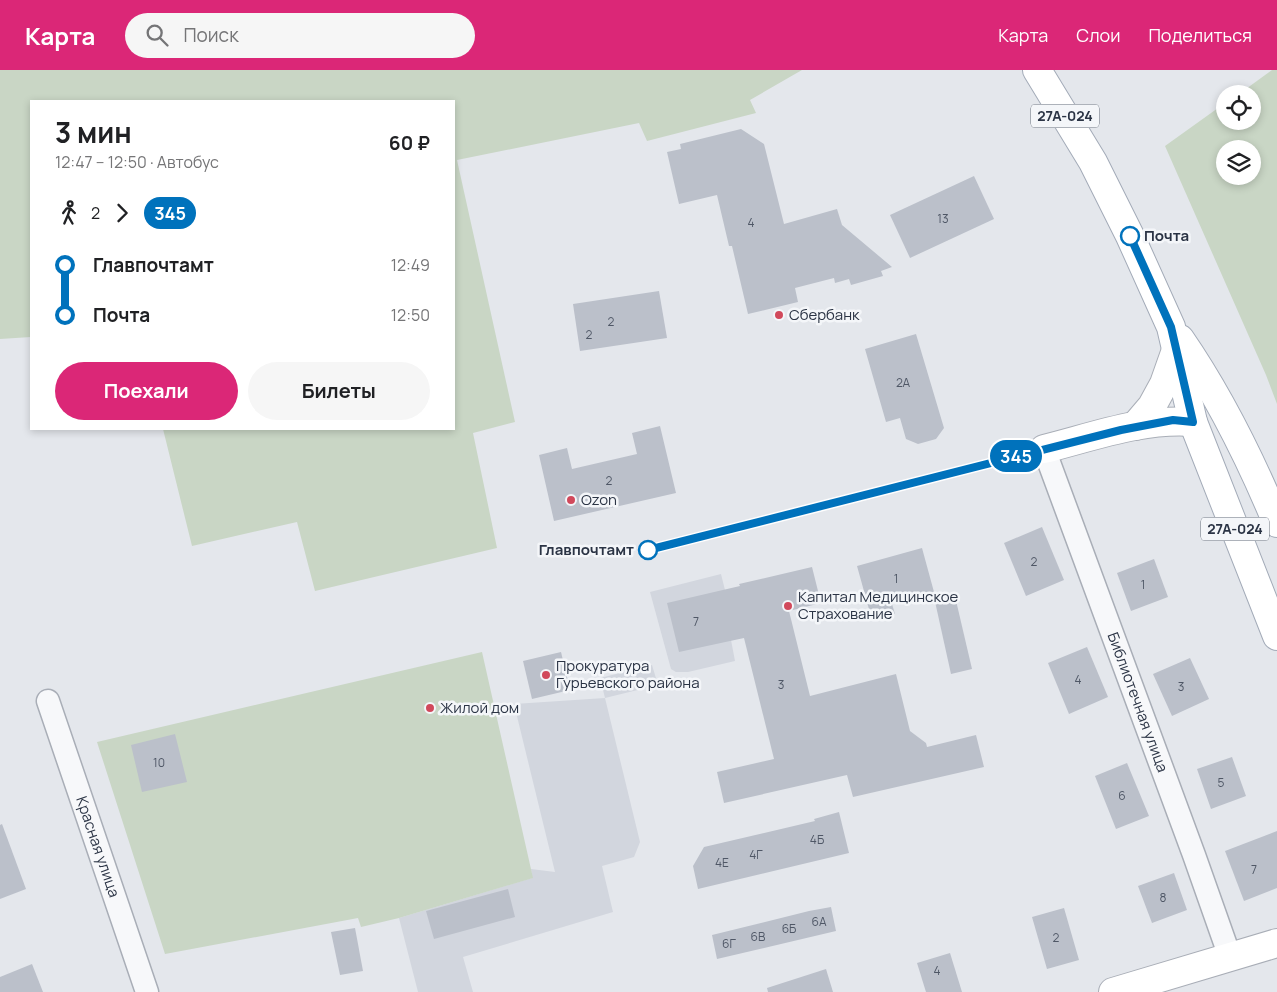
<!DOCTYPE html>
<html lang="ru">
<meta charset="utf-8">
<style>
body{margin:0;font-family:Manrope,sans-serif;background:#f6f6f6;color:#202124;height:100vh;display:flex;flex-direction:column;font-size:19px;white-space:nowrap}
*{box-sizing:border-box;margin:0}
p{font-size:16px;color:#757577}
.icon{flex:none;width:28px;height:28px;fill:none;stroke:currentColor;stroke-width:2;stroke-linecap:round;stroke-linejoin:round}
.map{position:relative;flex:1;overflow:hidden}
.drawer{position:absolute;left:30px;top:30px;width:425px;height:330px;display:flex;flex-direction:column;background:#fff;border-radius:0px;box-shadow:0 2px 8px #0003}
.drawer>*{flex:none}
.badge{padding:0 10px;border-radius:16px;font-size:18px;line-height:32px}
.buttons{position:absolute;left:1216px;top:15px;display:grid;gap:10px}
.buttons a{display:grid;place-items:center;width:45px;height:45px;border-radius:50%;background:#fff;box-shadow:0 2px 8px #0003;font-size:25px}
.map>.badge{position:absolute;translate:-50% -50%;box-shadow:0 0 0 2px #fff}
.legs{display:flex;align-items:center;gap:8px;height:55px;padding:0 25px;font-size:16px}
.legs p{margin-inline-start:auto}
.overview{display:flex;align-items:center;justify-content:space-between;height:85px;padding:0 25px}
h1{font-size:28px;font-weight:700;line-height:38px}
.cta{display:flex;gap:10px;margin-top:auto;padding:10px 25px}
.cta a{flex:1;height:58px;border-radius:30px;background:#db2777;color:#fff;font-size:20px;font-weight:700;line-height:58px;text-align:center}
.cta a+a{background:#f6f6f6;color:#202124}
ul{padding:0 25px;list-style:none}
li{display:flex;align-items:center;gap:18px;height:50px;font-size:19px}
li i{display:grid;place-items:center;width:8px;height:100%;margin:0 6px;background:currentColor}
li i::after{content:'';width:12px;height:12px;margin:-6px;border:4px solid;border-radius:50%;background:#fff}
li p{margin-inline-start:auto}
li:first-child i{background:linear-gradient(#0000 50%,currentColor 0)}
li:last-child i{background:linear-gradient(currentColor 50%,#0000 0)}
header{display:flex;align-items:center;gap:30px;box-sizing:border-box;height:70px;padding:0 25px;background:#db2777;color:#fff}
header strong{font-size:24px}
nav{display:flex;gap:28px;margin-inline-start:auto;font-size:18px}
.search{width:350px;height:45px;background:#f6f6f6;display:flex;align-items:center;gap:12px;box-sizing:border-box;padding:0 18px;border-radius:28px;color:#757577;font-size:19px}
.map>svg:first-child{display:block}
.built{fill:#d2d6de}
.green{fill:#c9d6c5;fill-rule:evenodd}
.building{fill:#bbc0ca}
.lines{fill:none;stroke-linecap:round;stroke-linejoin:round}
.street-casing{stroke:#a9aeb7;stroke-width:25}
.secondary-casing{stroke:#a9aeb7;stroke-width:30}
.primary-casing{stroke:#a3abb8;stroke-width:30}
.street{stroke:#f7f8fa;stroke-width:22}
.secondary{stroke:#fff;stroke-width:28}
.primary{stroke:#fff;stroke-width:28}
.line-1-casing{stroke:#fff;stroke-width:11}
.line-1{stroke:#0072bc;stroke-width:8}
.stop-1-dot{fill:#fff;stroke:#0072bc;stroke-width:2.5}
.poi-dot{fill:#d1495b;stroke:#f4f6f9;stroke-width:2}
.labels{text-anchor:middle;stroke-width:5;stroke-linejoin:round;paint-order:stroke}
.number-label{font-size:12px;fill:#4f5766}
.shield{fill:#f4f6f9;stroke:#676e7b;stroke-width:1}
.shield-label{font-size:14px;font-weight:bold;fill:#2b3445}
.stop-label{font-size:15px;font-weight:bold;fill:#2b3445;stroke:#f4f6f9;text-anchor:start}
.poi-label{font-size:15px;fill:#2b3445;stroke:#f4f6f9;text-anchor:start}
.street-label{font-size:15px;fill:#2b3445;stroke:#f4f6f9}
</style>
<header>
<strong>Карта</strong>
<div class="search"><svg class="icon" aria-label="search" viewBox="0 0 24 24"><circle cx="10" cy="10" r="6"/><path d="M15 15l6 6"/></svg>Поиск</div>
<nav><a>Карта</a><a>Слои</a><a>Поделиться</a></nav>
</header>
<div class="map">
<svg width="1277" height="922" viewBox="0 0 1277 922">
<rect width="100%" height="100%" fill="#e4e7ec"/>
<!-- built -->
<g class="built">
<path d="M721,504L736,564L731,570L735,591L688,602H676L671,599L650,522Z"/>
<path d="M652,595L658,615L605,628L640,772L634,787L602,796L613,842L463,887L473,922H418L399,848L532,808L531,799L555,802L514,634L605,628L600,608Z"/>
</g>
<!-- green -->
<g class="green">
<path d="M0,0H802L750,30L756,43L647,71L639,53L457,90L515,352L473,363L497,478L315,521L297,452L192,476L163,359H454V31H31V267L0,269Z"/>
<path d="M1272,0H1277V334L1266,305L1165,76L1225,33V51H1252V24H1239ZM1225,79H1252V106H1225Z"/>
<path d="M482,582L533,808L399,848L361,857L358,848L165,884L97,672Z"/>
</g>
<!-- building -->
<g class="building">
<path d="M741,59L764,74L784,154L837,139L842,155L892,197L881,201L883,206L851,215L849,209L835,213L834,208L795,218L798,232L748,244L732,176H729L717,125L679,134L667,82L681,79L680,74Z"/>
<path d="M974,106L994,149L910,188L890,145Z"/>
<path d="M659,221L667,268L580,281L573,234Z"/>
<path d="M916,264L944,358L936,369L918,374L906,369L900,348L886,352L865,279Z"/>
<path d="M660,356L676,423L554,451L539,385L567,378L572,399L637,384L632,363Z"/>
<path d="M1042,457L1064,510L1026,526L1004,473Z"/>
<path d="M922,478L934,522L892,534L895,544L872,550L857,496Z"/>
<path d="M1154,489L1168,527L1131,541L1117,503Z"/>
<path d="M812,497L821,533L789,541L810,626L896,604L910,661L926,673L927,677L976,665L984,697L853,727L847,705L724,733L717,702L774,689L744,568L679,582L667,533L740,516L739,514Z"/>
<path d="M954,522L972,599L951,604L934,527Z"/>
<path d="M1087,577L1108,627L1069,644L1048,593Z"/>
<path d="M561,582L570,620L532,629L523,591Z"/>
<path d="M1190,588L1209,629L1172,646L1153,604Z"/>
<path d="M175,664L187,712L142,722L131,675Z"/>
<path d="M1232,687L1246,726L1211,739L1197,699Z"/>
<path d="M1127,693L1149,746L1116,759L1095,706Z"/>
<path d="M839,742L849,783L698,819L693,796L704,777L815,751L814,749Z"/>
<path d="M2,754L26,819L0,829V755Z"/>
<path d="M1277,761V818L1244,831L1225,781Z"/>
<path d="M1174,803L1187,840L1152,853L1138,816Z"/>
<path d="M508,819L515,847L434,869L426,841Z"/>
<path d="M831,837L836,861L717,889L712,865L809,841Z"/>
<path d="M1064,838L1079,890L1047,899L1032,847Z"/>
<path d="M355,858L363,901L340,905L331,862Z"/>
<path d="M950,883L962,922H926L917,893Z"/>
<path d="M32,894L43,922H0V907Z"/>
<path d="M826,899L833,922H768L767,918Z"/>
</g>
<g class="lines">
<defs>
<g id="street">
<path id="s1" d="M1044,379L1194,785L1230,887"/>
<path id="s2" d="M48,631L147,922"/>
</g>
<g id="secondary">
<path d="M1135,356L1152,336L1164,314L1176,280"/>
<path d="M1044,379C1092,367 1143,348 1193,352"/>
<path d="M1113,922L1277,873"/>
</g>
<g id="primary">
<path d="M1037,0L1093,92L1130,166L1171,257L1193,352L1277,566"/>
<path d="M1180,269C1220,327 1250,388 1277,453"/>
</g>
</defs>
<!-- street casing -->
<use href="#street" class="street-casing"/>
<!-- secondary casing -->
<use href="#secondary" class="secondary-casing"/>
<!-- primary casing -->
<use href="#primary" class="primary-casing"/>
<!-- street -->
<use href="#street" class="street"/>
<!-- secondary -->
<use href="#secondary" class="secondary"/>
<!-- primary -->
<use href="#primary" class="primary"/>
</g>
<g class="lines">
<defs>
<path id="line-1" d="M648,480L1121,360L1173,350L1193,352L1171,257L1130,166"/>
</defs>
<!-- line-1 casing -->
<use href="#line-1" class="line-1-casing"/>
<!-- line-1 -->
<use href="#line-1" class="line-1"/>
</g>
<!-- markers -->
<g class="stop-1-dot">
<circle cx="1130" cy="166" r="9"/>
<circle cx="648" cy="480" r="9"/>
</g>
<g class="poi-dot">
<circle cx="779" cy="245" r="5"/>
<circle cx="571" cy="430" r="5"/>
<circle cx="788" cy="536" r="5"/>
<circle cx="546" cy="605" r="5"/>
<circle cx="430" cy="638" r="5"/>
</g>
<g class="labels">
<!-- number labels -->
<g class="number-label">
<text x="943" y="153">13</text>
<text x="751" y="157">4</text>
<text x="611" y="256">2</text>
<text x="589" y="269">2</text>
<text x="903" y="317">2А</text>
<text x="609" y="415">2</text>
<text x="1034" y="496">2</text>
<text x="896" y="513">1</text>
<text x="1143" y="519">1</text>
<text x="696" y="556">7</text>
<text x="1078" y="614">4</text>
<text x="781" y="619">3</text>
<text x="1181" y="621">3</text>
<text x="159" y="697">10</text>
<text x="1221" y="717">5</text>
<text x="1122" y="730">6</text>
<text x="817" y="774">4Б</text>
<text x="756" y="789">4Г</text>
<text x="722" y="797">4Е</text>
<text x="1254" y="804">7</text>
<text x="1163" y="832">8</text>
<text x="819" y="856">6А</text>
<text x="789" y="863">6Б</text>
<text x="758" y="871">6В</text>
<text x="1056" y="872">2</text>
<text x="729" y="878">6Г</text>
<text x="937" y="905">4</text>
</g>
<!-- shield labels -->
<g class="shield">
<rect x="1031" y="34.5" width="68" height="23" rx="4"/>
<rect x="1201" y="447.5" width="68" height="23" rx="4"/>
</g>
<g class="shield-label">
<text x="1065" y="51">27А-024</text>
<text x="1235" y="464">27А-024</text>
</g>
<!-- stop labels -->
<g class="stop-label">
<text x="1144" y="171">Почта</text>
<text x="634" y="485" text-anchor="end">Главпочтамт</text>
</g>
<!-- poi labels -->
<g class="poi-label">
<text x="789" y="250">Сбербанк</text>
<text x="581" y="435">Ozon</text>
<text x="798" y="532">Капитал Медицинское<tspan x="798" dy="17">Страхование</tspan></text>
<text x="556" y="601">Прокуратура<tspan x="556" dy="17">Гурьевского района</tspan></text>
<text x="440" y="643">Жилой дом</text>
</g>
<!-- street labels -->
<g class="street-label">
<text dy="5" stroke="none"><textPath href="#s1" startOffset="270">Библиотечная улица</textPath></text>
<text dy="5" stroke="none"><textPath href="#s2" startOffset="154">Красная улица</textPath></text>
</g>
</g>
</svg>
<div class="buttons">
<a><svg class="icon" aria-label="locate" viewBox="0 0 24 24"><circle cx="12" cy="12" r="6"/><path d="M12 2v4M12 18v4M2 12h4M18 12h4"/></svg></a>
<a><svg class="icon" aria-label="layers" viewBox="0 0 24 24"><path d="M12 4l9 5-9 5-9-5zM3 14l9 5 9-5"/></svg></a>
</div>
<b class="badge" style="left:1016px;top:386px;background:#0072bc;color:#fff">345</b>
<section class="drawer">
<div class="overview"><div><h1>3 мин</h1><p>12:47 – 12:50 · Автобус</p></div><b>60 ₽</b></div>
<div class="legs"><svg class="icon" aria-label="walk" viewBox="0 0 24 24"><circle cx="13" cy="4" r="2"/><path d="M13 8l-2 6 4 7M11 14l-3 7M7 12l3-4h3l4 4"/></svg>2<svg class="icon" aria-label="forward" viewBox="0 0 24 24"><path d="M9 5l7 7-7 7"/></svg><b class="badge" style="background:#0072bc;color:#fff">345</b></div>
<ul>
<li><i style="color:#0072bc"></i><b>Главпочтамт</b><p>12:49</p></li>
<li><i style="color:#0072bc"></i><b>Почта</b><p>12:50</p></li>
</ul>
<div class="cta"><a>Поехали</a><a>Билеты</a></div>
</section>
</div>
